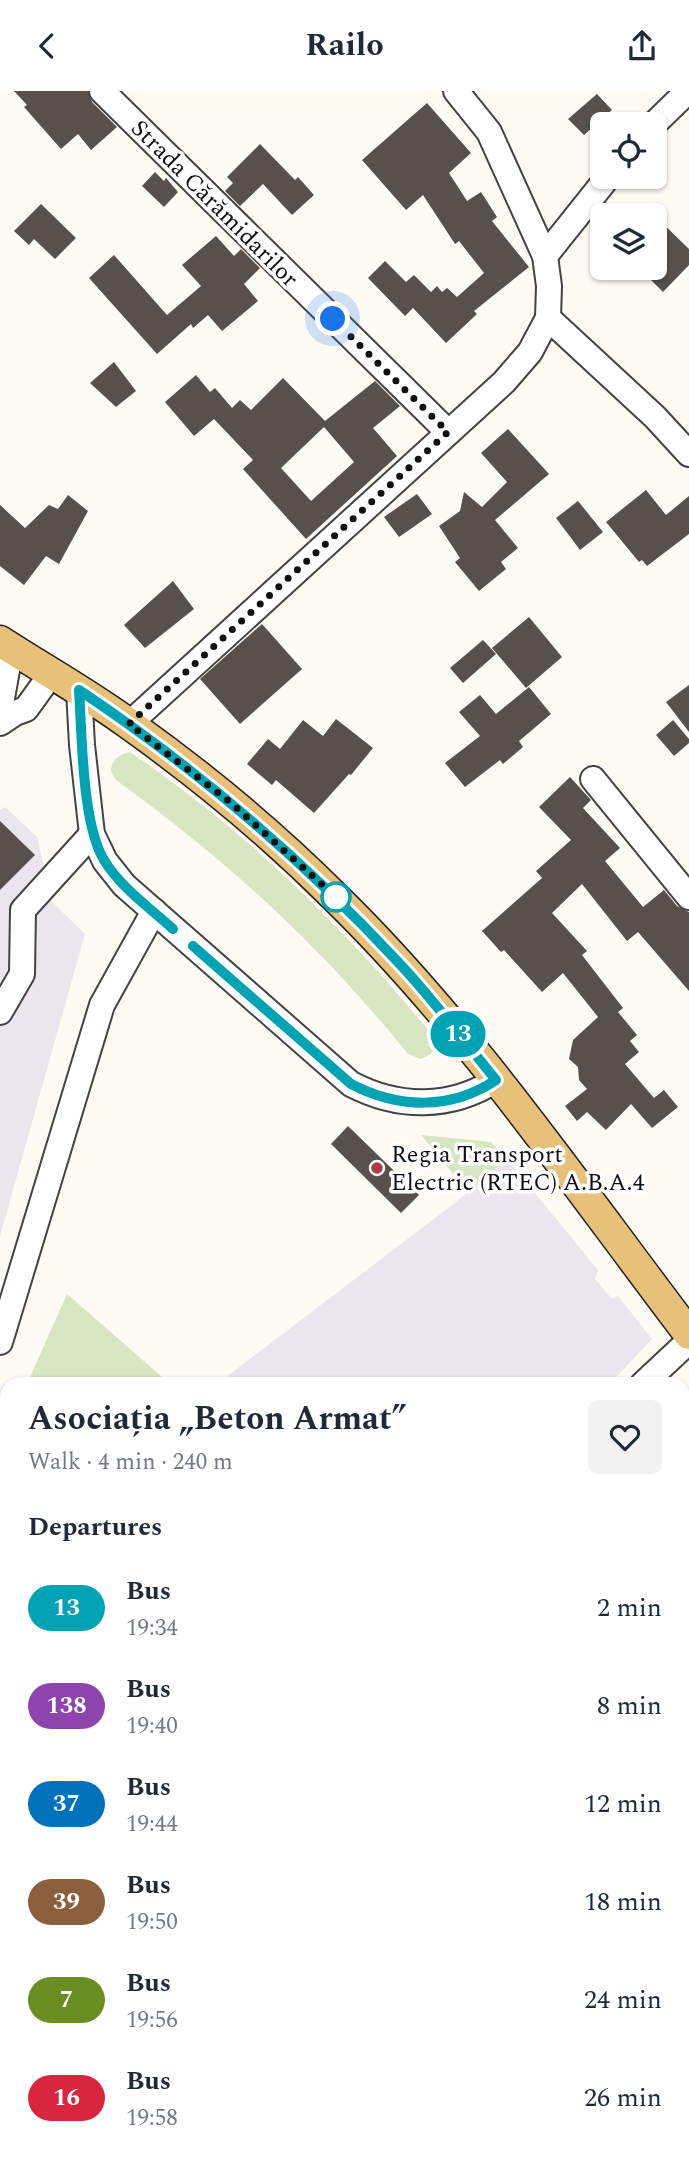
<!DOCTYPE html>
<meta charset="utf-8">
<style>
body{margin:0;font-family:Spectral,serif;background:#f2f2f3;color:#1f2937;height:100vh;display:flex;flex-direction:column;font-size:26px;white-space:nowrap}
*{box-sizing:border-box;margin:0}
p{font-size:23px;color:#747a83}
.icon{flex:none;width:38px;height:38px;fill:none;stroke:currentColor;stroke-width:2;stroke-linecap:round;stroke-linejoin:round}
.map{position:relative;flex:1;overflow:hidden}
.sheet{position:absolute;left:0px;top:1286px;width:690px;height:786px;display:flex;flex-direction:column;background:#fff;border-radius:21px 21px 0 0;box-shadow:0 2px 5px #0004}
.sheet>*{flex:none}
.badge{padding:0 14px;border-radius:23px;font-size:24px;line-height:46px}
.controls{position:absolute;left:590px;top:21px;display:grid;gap:14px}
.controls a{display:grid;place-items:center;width:77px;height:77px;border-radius:10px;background:#fff;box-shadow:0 2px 5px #0004;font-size:35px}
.you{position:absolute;width:35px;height:35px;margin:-18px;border:5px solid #fff;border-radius:50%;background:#1a73e8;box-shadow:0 0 0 10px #1a73e833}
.map>.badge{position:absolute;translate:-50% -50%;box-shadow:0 0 0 4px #fff}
h2{padding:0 28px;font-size:26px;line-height:63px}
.round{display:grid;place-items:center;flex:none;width:74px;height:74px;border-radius:10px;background:#f2f2f3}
.summary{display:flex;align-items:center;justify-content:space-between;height:119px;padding:0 28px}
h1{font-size:33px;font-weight:700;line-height:52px}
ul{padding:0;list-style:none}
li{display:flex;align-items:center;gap:21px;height:98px;padding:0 28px}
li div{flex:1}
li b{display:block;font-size:26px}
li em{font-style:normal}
li .badge{min-width:77px;font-weight:700;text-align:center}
header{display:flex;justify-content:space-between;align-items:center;height:91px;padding:0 28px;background:#fff;font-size:32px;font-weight:700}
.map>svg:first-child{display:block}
.industrial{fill:#ebe6ed}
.green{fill:#d7e5c1}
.building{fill:#57504d;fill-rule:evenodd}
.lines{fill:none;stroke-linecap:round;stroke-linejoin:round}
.minor-casing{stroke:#434343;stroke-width:28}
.major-casing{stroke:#212121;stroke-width:33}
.minor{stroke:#fff;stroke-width:24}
.major{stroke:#e7c17a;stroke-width:30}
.line-casing{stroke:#fff;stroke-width:16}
.line{stroke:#00a3b4;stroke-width:10}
.walk{stroke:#101010;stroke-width:7;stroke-dasharray:0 12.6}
.stop-dot{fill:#fff;stroke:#00a3b4;stroke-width:3.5}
.poi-dot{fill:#af394b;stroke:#fff;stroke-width:2.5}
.labels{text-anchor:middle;stroke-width:7;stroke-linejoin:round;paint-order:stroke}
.street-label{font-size:24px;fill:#101010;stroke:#fff}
.poi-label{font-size:24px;fill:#101010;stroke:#fff;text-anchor:start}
</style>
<header><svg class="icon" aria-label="back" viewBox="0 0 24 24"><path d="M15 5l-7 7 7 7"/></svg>Railo<svg class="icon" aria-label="share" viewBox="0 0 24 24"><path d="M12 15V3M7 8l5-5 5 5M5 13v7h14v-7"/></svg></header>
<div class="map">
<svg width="689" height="2071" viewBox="0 0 689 2071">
<rect width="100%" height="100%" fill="#fdfbf4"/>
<!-- industrial -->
<g class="industrial">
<path d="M5,716L37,746L52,811L85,843L0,1145V719Z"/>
<path d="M507,1068L598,1179L595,1188L612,1208L618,1205L652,1248L610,1293H217L456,1111Z"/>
<path d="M683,1311L689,1319V2071H157L154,2069L145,2071L142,2065H682Z"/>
<path d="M7,1475V2036L0,2026V1481Z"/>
<path d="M28,2065H128L124,2071H33Z"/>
</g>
<!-- green -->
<g class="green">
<path d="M130,661C246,740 345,837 433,945L435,954L431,963L421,968L408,963C320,854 229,771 116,689L111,680C111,669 120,663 130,661Z"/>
<path d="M421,1044L491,1051L507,1068L468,1101Z"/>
<path d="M67,1203L170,1293H27Z"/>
<path d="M7,1338V1475L0,1481V1354Z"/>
</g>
<!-- building -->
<g class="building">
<path d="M14,0H88L92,11L117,36L91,59L78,43L61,58L24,16L27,14Z"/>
<path d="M597,3L612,19L584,44L568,28Z"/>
<path d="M427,12L471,62L449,82L467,110L481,101L497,126L492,130L529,176L474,220L477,223L446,252L413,217L405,225L368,187L385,170L406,191L414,184L431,201L437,195L442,201L447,197L457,206L484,182L459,150L455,153L423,104L406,119L362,69Z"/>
<path d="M260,53L295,89L298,86L314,104L292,124L263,93L240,115L225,100L233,92L227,86Z"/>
<path d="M155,81L164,90L166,87L178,101L164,116L142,95Z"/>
<path d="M41,113L76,147L55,168L34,148L29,154L14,140Z"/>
<path d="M654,124L689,158V174L663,201L639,177H654Z"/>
<path d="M216,145L234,165L241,158L260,177L244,193L258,210L222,240L208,224L193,237L191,233L157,263L89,187L114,164L167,224L201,195L182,174Z"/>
<path d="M114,271L136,300L116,316L90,292Z"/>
<path d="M196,284L210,301L215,297L232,317L240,309L251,319L283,287L325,330L375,290L400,315L373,337L397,365L306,448L243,378L253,369L214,328L194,345L165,311ZM324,336L354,371L311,410L281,377Z"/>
<path d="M508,338L549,383L495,429L518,457L501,471L506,478L479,500L455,471L460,467L439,435L460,420L464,401L482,416L507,391L481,362Z"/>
<path d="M646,399L666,424L689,405V443L647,475L642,469L639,471L606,431Z"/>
<path d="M417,403L432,423L399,446L384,426Z"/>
<path d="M68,404L88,420L59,473L46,465L24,494L0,475V414L25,437L49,414L58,418Z"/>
<path d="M578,410L603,441L580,459L556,427Z"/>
<path d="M173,490L194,518L145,557L124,534Z"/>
<path d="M529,526L562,566L526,597L492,557Z"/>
<path d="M262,533L302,578L240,633L200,588Z"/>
<path d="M483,549L496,563L463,592L450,577Z"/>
<path d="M689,594V641L666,611Z"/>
<path d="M529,596L551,623L519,650L523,656L503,673L500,669L465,696L445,672L480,645L459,621L480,604L496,623Z"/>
<path d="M336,628L373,657L351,684L349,683L314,722L276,689L272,694L247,673L268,648L280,658L303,629L323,645Z"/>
<path d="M673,629L689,648V652L674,665L656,644Z"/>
<path d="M570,686L591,709L583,717L620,757L605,770L643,816L664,799L677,815L689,821V900L638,841L627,850L582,793L552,822L587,860L582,864L623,917L618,921L637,944L630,950L639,961L625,973L654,1007L664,999L678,1016L652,1037L631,1013L606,1039L587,1021L577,1030L565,1015L587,998L579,989L578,976L569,968L573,949L598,926L563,882L542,901L504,859L501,861L482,840L542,787L536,780L571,749L539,716Z"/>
<path d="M0,730L35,764L0,799Z"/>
<path d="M348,1035L419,1104L401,1122L331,1053Z"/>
</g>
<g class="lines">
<defs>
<g id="minor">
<path d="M102,0L448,341"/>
<path d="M654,33L688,0"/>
<path d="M545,165L608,86"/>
<path d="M548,227L655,326L689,363"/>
<path d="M79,599L82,654L92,743L105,770L124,794L351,993C399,1018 451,1018 496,989"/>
<path d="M0,618L11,557"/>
<path d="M0,632L15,622L26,618L52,582"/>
<path d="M129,633L504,291L530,261L548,227L549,195L545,165L489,41L456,0"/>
<path d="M593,688L689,806"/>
<path d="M0,921L22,883L23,819L92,743"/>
<path d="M0,1251L102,914L154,820"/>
<path d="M643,1293L689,1250"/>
<path d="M682,1662L689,1663"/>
<path d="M682,1858L689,1865"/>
<path d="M0,2059L11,2071"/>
</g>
<path id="major" d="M0,550C43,578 88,603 129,633C202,685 273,744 336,807C468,936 577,1096 689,1243"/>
</defs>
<!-- minor casing -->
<use href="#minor" class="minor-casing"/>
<!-- major casing -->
<use href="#major" class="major-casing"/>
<!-- minor -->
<use href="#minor" class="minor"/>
<!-- major -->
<use href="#major" class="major"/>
</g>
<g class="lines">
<defs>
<path id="line" d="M173,838C150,817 121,797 104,769C82,733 82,644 79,599C196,677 303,769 398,871C433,908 464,950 496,989C451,1019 399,1018 351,993L193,855"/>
</defs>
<!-- line casing -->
<use href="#line" class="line-casing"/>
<!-- line -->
<use href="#line" class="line"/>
<!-- walk -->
<path class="walk" d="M333,228L448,341L129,633L230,711L336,806"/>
</g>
<!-- markers -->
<circle class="stop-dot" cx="336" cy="806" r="14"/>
<circle class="poi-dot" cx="377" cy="1077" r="7"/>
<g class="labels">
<!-- street labels -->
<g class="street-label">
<text transform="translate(215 112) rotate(45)" y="8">Strada Cărămidarilor</text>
</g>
<!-- poi labels -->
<g class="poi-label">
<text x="391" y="1071">Regia Transport<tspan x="391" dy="28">Electric (RTEC) A.B.A.4</tspan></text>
</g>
</g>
</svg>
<div class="controls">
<a><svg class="icon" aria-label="locate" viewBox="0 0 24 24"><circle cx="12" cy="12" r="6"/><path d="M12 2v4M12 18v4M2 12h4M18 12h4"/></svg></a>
<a><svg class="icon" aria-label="layers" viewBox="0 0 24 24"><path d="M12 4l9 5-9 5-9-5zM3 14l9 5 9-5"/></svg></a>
</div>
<div class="you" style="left:333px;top:228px"></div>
<b class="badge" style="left:458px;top:943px;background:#00a3b4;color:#fff">13</b>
<section class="sheet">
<div class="summary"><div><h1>Asociația „Beton Armat”</h1><p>Walk · 4 min · 240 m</p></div><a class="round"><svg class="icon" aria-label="heart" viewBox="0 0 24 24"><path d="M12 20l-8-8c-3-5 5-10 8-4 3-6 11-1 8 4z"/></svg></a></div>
<h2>Departures</h2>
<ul>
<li><span class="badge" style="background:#00a3b4;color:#fff">13</span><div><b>Bus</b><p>19:34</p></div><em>2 min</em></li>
<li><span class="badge" style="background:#8e44ad;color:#fff">138</span><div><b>Bus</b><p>19:40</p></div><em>8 min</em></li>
<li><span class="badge" style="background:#0072bc;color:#fff">37</span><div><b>Bus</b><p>19:44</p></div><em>12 min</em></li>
<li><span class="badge" style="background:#8b5e3c;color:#fff">39</span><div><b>Bus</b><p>19:50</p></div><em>18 min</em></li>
<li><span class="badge" style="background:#6b8e23;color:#fff">7</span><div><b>Bus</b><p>19:56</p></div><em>24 min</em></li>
<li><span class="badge" style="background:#d7263d;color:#fff">16</span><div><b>Bus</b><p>19:58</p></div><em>26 min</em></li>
</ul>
</section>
</div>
